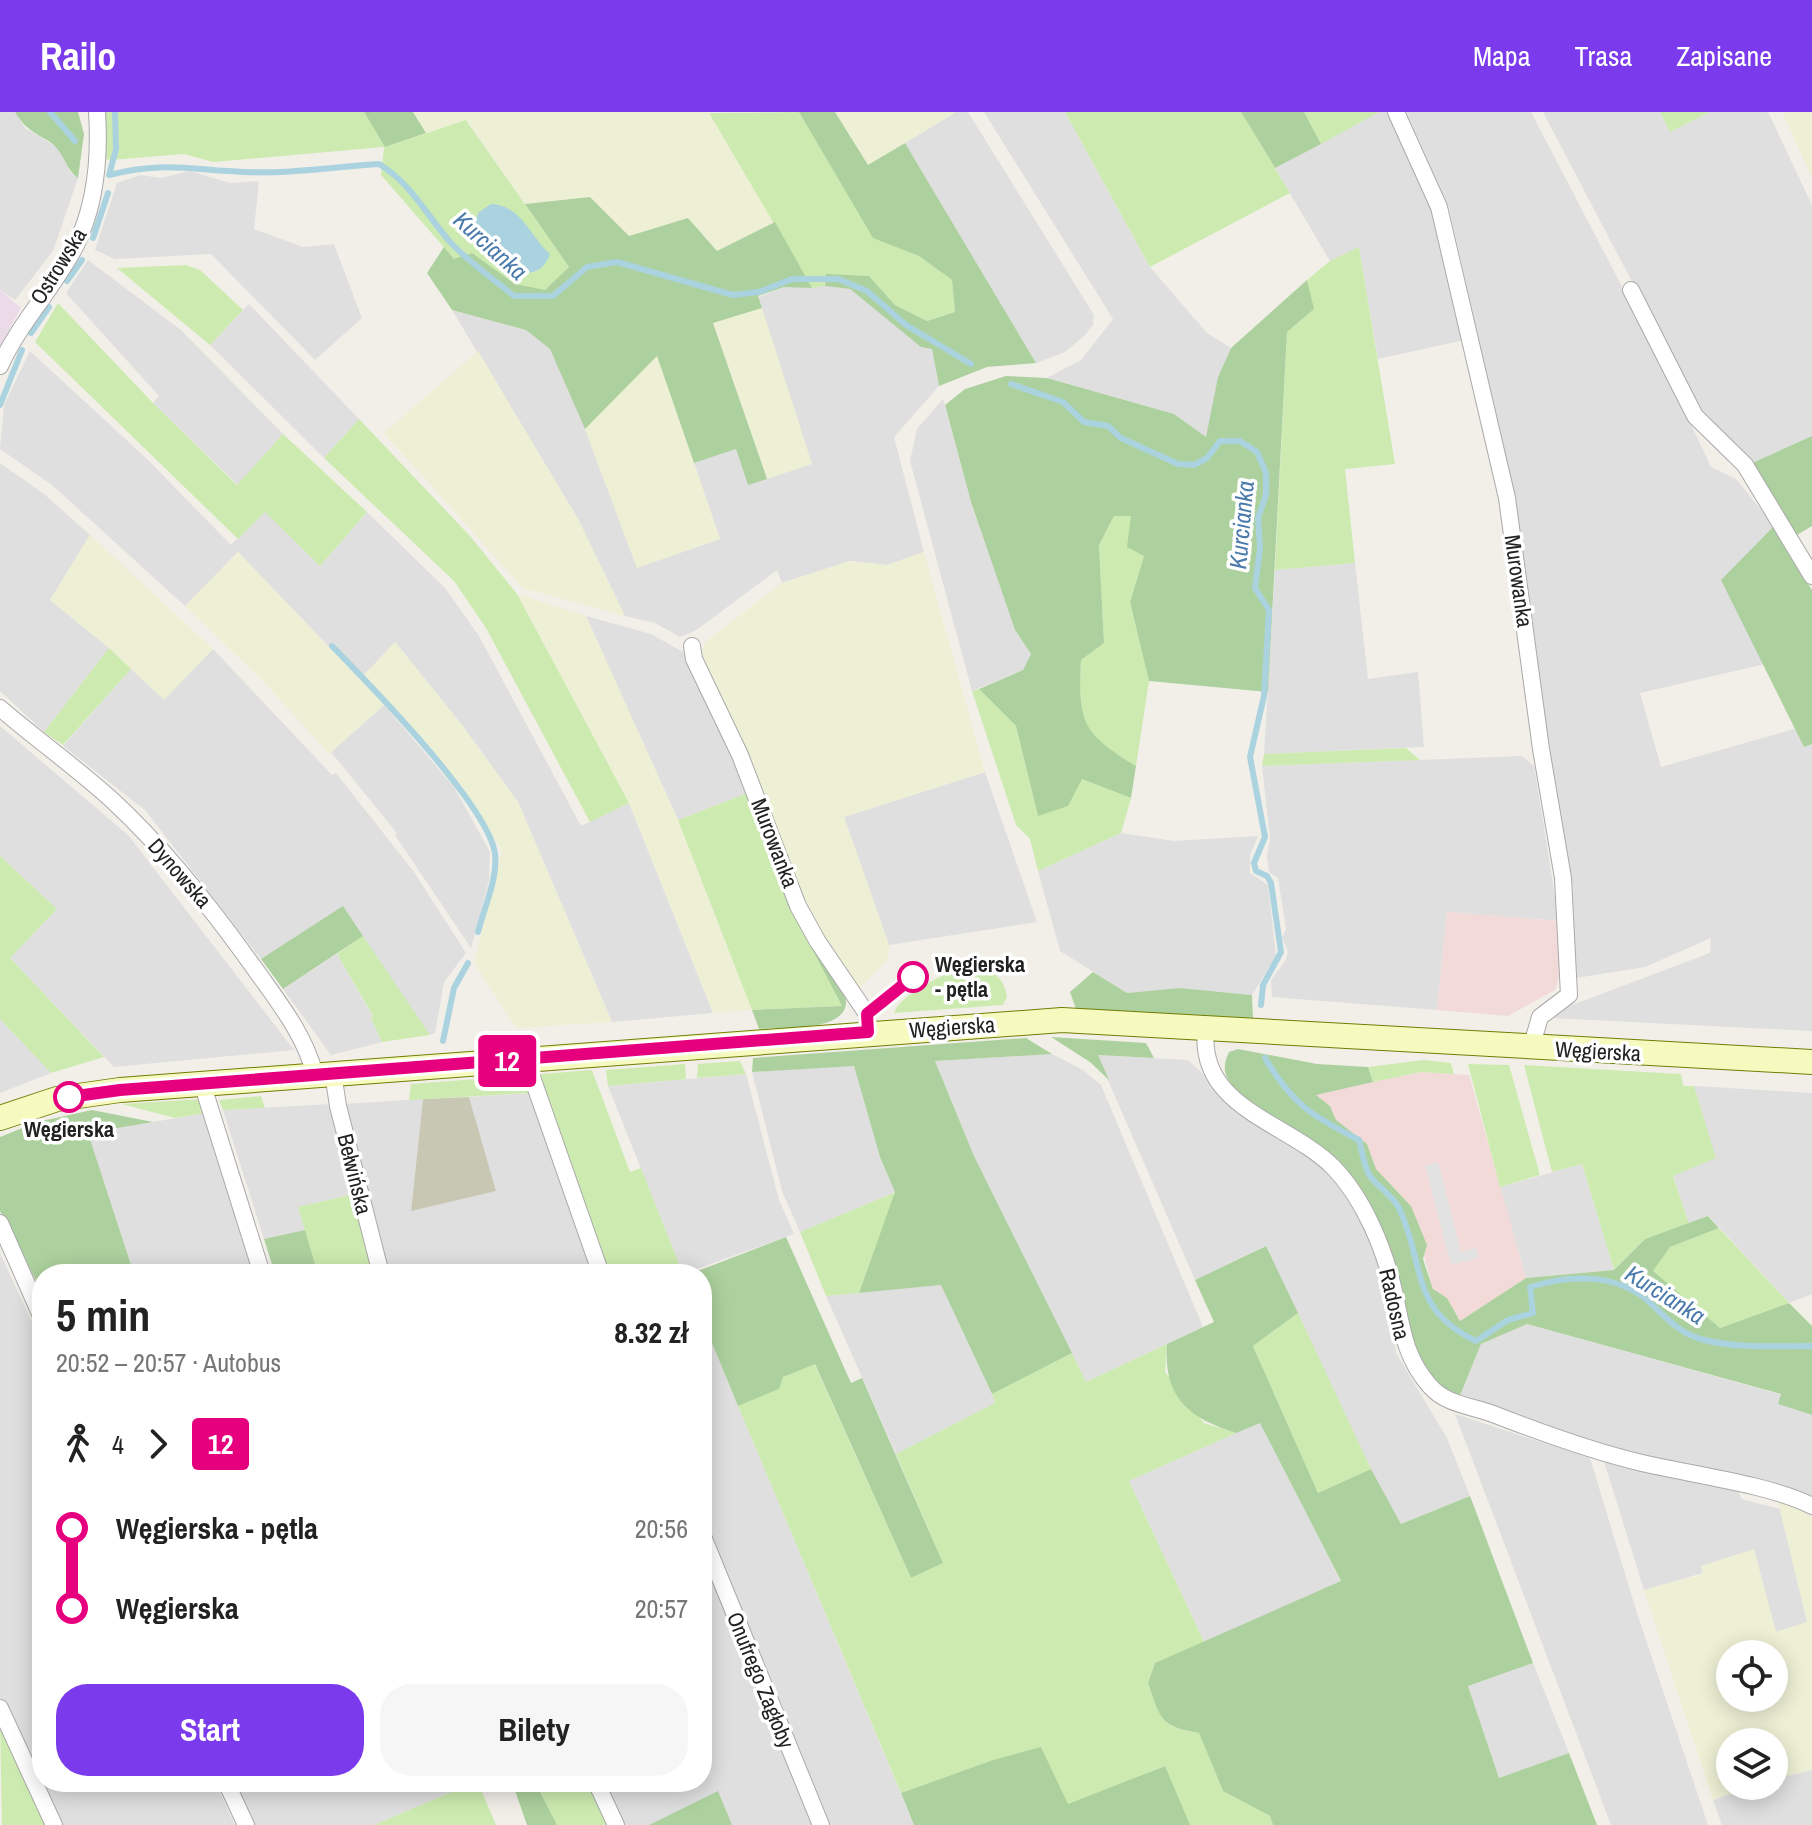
<!DOCTYPE html>
<html lang="pl">
<meta charset="utf-8">
<style>
body{margin:0;font-family:"Archivo Narrow",sans-serif;background:#f6f6f6;color:#222;height:100vh;display:flex;flex-direction:column;font-size:30px;white-space:nowrap}
*{box-sizing:border-box;margin:0}
p{font-size:26px;color:#767676}
.icon{flex:none;width:44px;height:44px;fill:none;stroke:currentColor;stroke-width:2;stroke-linecap:round;stroke-linejoin:round}
.map{position:relative;flex:1;overflow:hidden}
.panel{position:absolute;left:32px;top:1152px;width:680px;height:528px;display:flex;flex-direction:column;background:#fff;border-radius:32px;box-shadow:0 4px 20px #0003}
.panel>*{flex:none}
.badge{padding:0 16px;border-radius:6px;font-size:28px;line-height:52px}
.buttons{position:absolute;left:1716px;top:1528px;display:grid;gap:16px}
.buttons a{display:grid;place-items:center;width:72px;height:72px;border-radius:50%;background:#fff;box-shadow:0 4px 20px #0003;font-size:40px}
.map>.badge{position:absolute;translate:-50% -50%;box-shadow:0 0 0 4px #fff}
.legs{display:flex;align-items:center;gap:12px;height:88px;padding:0 24px;font-size:26px}
.legs p{margin-inline-start:auto}
.headline{display:flex;align-items:center;justify-content:space-between;height:136px;padding:0 24px}
h1{font-size:44px;font-weight:700;line-height:60px}
.primary-button{display:flex;gap:16px;margin-top:auto;padding:16px 24px}
.primary-button a{flex:1;height:92px;border-radius:32px;background:#7c3aed;color:#fff;font-size:32px;font-weight:700;line-height:92px;text-align:center}
.primary-button a+a{background:#f6f6f6;color:#222}
ul{padding:0 24px;list-style:none}
li{display:flex;align-items:center;gap:28px;height:80px;font-size:30px}
li i{display:grid;place-items:center;width:12px;height:100%;margin:0 10px;background:currentColor}
li i::after{content:'';width:20px;height:20px;margin:-10px;border:6px solid;border-radius:50%;background:#fff}
li p{margin-inline-start:auto}
li:first-child i{background:linear-gradient(#0000 50%,currentColor 0)}
li:last-child i{background:linear-gradient(currentColor 50%,#0000 0)}
header{display:flex;align-items:center;gap:48px;box-sizing:border-box;height:112px;padding:0 40px;background:#7c3aed;color:#fff}
header strong{font-size:38px}
nav{display:flex;gap:44px;margin-inline-start:auto;font-size:28px}
.map>svg:first-child{display:block}
.residential{fill:#e0dfdf}
.commercial{fill:#f2dad9}
.industrial{fill:#ebdbe8}
.construction{fill:#c7c7b4}
.farmland{fill:#eef0d5;fill-rule:evenodd}
.grass{fill:#cdebb0}
.forest{fill:#add19e}
.parking{fill:#e2e2e2}
.water{fill:#aad3df}
.lines{fill:none;stroke-linecap:round;stroke-linejoin:round}
.stream{stroke:#aad3df;stroke-width:6}
.minor-casing{stroke:#a9a9a9;stroke-width:18}
.secondary-casing{stroke:#707d05;stroke-width:26}
.minor{stroke:#fff;stroke-width:16}
.secondary{stroke:#f7fabf;stroke-width:24}
.line-1-casing{stroke:#fff;stroke-width:18}
.line-1{stroke:#e6007e;stroke-width:12}
.stop-1-dot{fill:#fff;stroke:#e6007e;stroke-width:4}
.labels{text-anchor:middle;stroke-width:7;stroke-linejoin:round;paint-order:stroke}
.street-label{font-size:22px;fill:#222;stroke:#fff}
.stop-label{font-size:22px;font-weight:bold;fill:#222;stroke:#fff;text-anchor:start}
.water-label{font-size:24px;font-style:italic;fill:#4a7aab;stroke:#fff}
</style>
<header>
<strong>Railo</strong>
<nav><a>Mapa</a><a>Trasa</a><a>Zapisane</a></nav>
</header>
<div class="map">
<svg width="1812" height="1713" viewBox="0 0 1812 1713">
<rect width="100%" height="100%" fill="#f2efe9"/>
<!-- residential -->
<g class="residential">
<path d="M0,0H15L25,16L58,36L71,61L78,66L53,139L15,188L0,178Z"/>
<path d="M956,0H968L1094,203L1093,213L1084,224L1065,240L1036,251L905,31Z"/>
<path d="M984,0H1065L1150,155L1207,221L1231,236L1218,265L1207,326L1174,302L1047,266L1081,248L1113,207Z"/>
<path d="M1379,0H1387L1434,101L1464,228L1378,247L1359,136L1330,149L1275,56Z"/>
<path d="M1406,0H1531L1666,259L1711,355L1736,367L1774,414L1722,468L1765,552L1640,581L1661,655L1797,616L1804,634L1812,632V919L1552,906L1564,896L1710,841L1711,826L1645,855L1576,866L1572,770L1555,686L1513,378L1449,95Z"/>
<path d="M1543,0H1660L1670,20L1710,0H1768L1812,93V324L1752,351L1705,309Z"/>
<path d="M190,59L230,71L259,69L254,117L303,135L334,132L362,206L315,248L211,142L115,147L95,138L117,71L140,63L161,66Z"/>
<path d="M88,148L181,218L283,322L238,373L153,291L159,284L66,181Z"/>
<path d="M825,174L850,177L921,234L932,237L939,274L894,325L924,440L887,453L850,449L782,471L777,458L695,519L680,525L655,511L625,504L578,407L452,198L526,218L551,237L585,317L637,455L720,427L694,351L736,337L748,373L758,185L784,175Z"/>
<path d="M249,192L359,307L324,346L210,233Z"/>
<path d="M30,239L147,347L231,433L265,399L320,454L367,400L445,476L479,524L581,714L629,691L713,901L612,910L518,690L462,613L396,531L360,567L238,440L185,494L52,373L0,337L4,293Z"/>
<path d="M943,287L971,390L1015,518L1031,542L1023,558L972,579L910,349L917,317Z"/>
<path d="M0,351L44,382L90,423L50,488L109,536L44,620L0,579Z"/>
<path d="M1355,451L1368,567L1418,560L1424,635L1264,642L1275,458Z"/>
<path d="M586,504L651,522L683,540L750,680L678,708Z"/>
<path d="M213,537L332,663L336,661L414,760L466,841L444,870L435,921L430,923L343,795L261,847L145,698L63,634L131,557L164,587Z"/>
<path d="M384,593L454,675L490,740L489,769L471,836L395,723L397,721L331,640Z"/>
<path d="M0,614L128,723L294,938L114,955L10,846L57,797L0,744Z"/>
<path d="M1522,644L1534,654L1559,809L1447,800L1437,898L1272,885L1271,868L1286,848L1288,839L1282,826L1286,817L1278,766L1269,760L1267,744L1270,726L1262,654Z"/>
<path d="M985,660L1037,810L889,833L844,705Z"/>
<path d="M1121,721L1174,729L1258,724L1250,743V761L1268,773L1276,844L1252,883L1179,876L1127,881L1060,839L1038,759Z"/>
<path d="M337,842L373,905L371,907L382,930L331,943L283,877Z"/>
<path d="M0,907L4,911L51,961L0,981Z"/>
<path d="M1052,942L1083,958L1101,973L1203,1215L1086,1270L974,1044L935,949Z"/>
<path d="M1097,943L1188,948L1257,1012L1315,1049L1337,1069L1367,1118L1389,1177L1396,1241L1447,1326L1470,1384L1401,1412L1364,1344L1265,1134L1195,1168Z"/>
<path d="M854,953L880,1045L896,1080L800,1120L782,1079L752,960Z"/>
<path d="M746,962L779,1088L794,1122L683,1162L608,974Z"/>
<path d="M1694,974L1812,981V1182L1789,1191L1709,1104L1689,1112L1673,1063L1715,1046Z"/>
<path d="M532,981L596,1162H386L343,992L423,987L411,1098L496,1079L469,985Z"/>
<path d="M331,992L354,1082L299,1095L305,1118L264,1127L223,998Z"/>
<path d="M206,1001L257,1162H134L88,1021Z"/>
<path d="M1582,1052L1614,1158L1526,1166L1500,1075Z"/>
<path d="M0,1141L42,1232V1670H215L235,1713H60L0,1585Z"/>
<path d="M941,1173L996,1291L896,1342L826,1184Z"/>
<path d="M1527,1212L1782,1283L1779,1292L1812,1303V1386L1611,1336L1459,1286L1481,1232Z"/>
<path d="M710,1227L914,1713H831L702,1401V1313L707,1311L702,1297V1231Z"/>
<path d="M1455,1302L1590,1346L1637,1501L1708,1713H1611Z"/>
<path d="M1260,1310L1341,1470L1204,1530L1129,1369Z"/>
<path d="M1604,1349L1739,1380L1741,1387L1780,1397L1808,1510L1776,1520L1701,1454L1703,1461L1644,1478Z"/>
<path d="M702,1438L814,1713H732L717,1680L649,1713H624L604,1670H702Z"/>
<path d="M1533,1551L1569,1641L1499,1666L1468,1574Z"/>
<path d="M1812,1658V1713H1722L1713,1688L1752,1674H1774V1667Z"/>
<path d="M236,1670H459L461,1676L374,1713H254Z"/>
</g>
<!-- commercial -->
<g class="commercial">
<path d="M1447,800L1559,809L1560,862L1555,878L1508,904L1437,898Z"/>
<path d="M1421,960L1469,963L1526,1166L1460,1209L1447,1186L1433,1177L1411,1094L1376,1057L1367,1032L1336,1008L1330,994L1315,982Z"/>
</g>
<!-- industrial -->
<path class="industrial" d="M0,178L21,196L0,234Z"/>
<!-- construction -->
<path class="construction" d="M469,985L496,1079L411,1099L423,987Z"/>
<!-- farmland -->
<g class="farmland">
<path d="M413,0H708L775,110L717,139L688,106L629,124L590,85L525,92L467,8L426,21Z"/>
<path d="M835,0H956L868,53Z"/>
<path d="M1782,0H1812V66Z"/>
<path d="M762,196L812,352L767,367L713,210Z"/>
<path d="M478,239L578,407L625,504L523,476L384,321Z"/>
<path d="M657,243L720,427L637,456L585,317Z"/>
<path d="M90,423L213,537L164,588L109,536L50,488Z"/>
<path d="M238,440L384,593L329,642L263,569L185,494Z"/>
<path d="M924,440L985,660L844,705L889,833L888,847L858,878L820,826L700,547L705,530L782,471L850,449L887,453Z"/>
<path d="M517,482L586,504L678,708L752,898L713,901L629,691Z"/>
<path d="M395,530L462,613L518,690L612,910L516,916L474,851L502,739L459,672L363,564Z"/>
<path d="M1778,1390L1811,1402L1812,1406V1658L1774,1667V1630H1730V1674H1752L1713,1688L1644,1478L1703,1462L1701,1454L1754,1437L1776,1520L1807,1510ZM1730,1542H1774V1586H1730Z"/>
</g>
<!-- grass -->
<g class="grass">
<path d="M106,0H364L385,35L466,8L569,155C562,162 554,173 545,178C526,187 485,153 472,141L455,148L381,63L384,35L213,50L184,42L111,48L105,47Z"/>
<path d="M799,0L873,125L919,144L952,168L955,200L927,209L895,193L869,164L826,163L825,174L812,176L709,1Z"/>
<path d="M1065,0H1241L1290,81L1150,155Z"/>
<path d="M1304,0H1379L1321,32Z"/>
<path d="M1660,0H1710L1670,20Z"/>
<path d="M1359,135L1395,352L1345,357L1355,451L1275,458L1287,220L1313,197L1307,168L1330,149Z"/>
<path d="M186,153L200,158L243,198L210,233L117,156Z"/>
<path d="M58,191L153,291L237,373L283,322L367,400L320,454L265,400L238,427L35,230Z"/>
<path d="M359,307L470,424L517,482L629,691L590,710L486,516L454,469L324,346Z"/>
<path d="M1114,404H1131L1144,444L1130,490L1149,569L1136,654C1081,621 1078,611 1081,548L1104,531L1099,433Z"/>
<path d="M109,536L131,557L63,633L44,620Z"/>
<path d="M979,577L1016,614L1038,704L1082,667L1131,686L1121,721L1038,759L1030,727L1016,713L972,579Z"/>
<path d="M1406,636L1420,648L1262,654L1264,642Z"/>
<path d="M750,680L794,802L842,894L752,898L678,708Z"/>
<path d="M0,744L57,797L10,846L104,945L51,961L0,907Z"/>
<path d="M363,824L430,923L382,930L371,906L373,904L337,842Z"/>
<path d="M967,854C989,855 1003,862 1007,885L1003,893L894,901C898,883 949,859 967,854Z"/>
<path d="M1424,948L1451,951L1454,962L1421,960L1373,970L1368,955Z"/>
<path d="M740,949L746,962L697,966L698,952Z"/>
<path d="M685,952L686,967L608,974L606,958Z"/>
<path d="M1468,952L1509,953L1540,1063L1500,1075Z"/>
<path d="M1524,953L1681,962L1683,974H1694L1716,1046L1673,1064L1689,1112L1645,1127L1614,1158L1582,1052L1552,1060Z"/>
<path d="M592,958L630,1060L641,1056L683,1162H608L544,981L541,962Z"/>
<path d="M528,963L532,981L409,988L411,972Z"/>
<path d="M261,984L265,996L223,998L219,988Z"/>
<path d="M203,987L206,1001L175,1006L122,992Z"/>
<path d="M896,1080L859,1181L826,1184L800,1120Z"/>
<path d="M354,1082L376,1162H318L298,1095Z"/>
<path d="M1719,1116L1789,1191L1720,1216L1652,1159L1670,1135Z"/>
<path d="M1298,1201L1371,1357L1318,1381L1253,1234Z"/>
<path d="M1167,1232L1165,1260L1204,1311L1236,1321L1129,1369L1204,1530L1155,1551L1148,1571C1160,1605 1160,1616 1199,1621L1223,1679L1270,1704L1273,1713H1190L1164,1654L1068,1693L990,1649L901,1681L738,1294L778,1277L783,1265L814,1251L911,1466L943,1451L896,1342L995,1291L992,1282L1072,1241L1086,1270Z"/>
<path d="M0,1609L47,1713H2Z"/>
<path d="M535,1670H591L611,1713H557Z"/>
<path d="M461,1676L482,1680L496,1713H374Z"/>
</g>
<!-- forest -->
<g class="forest">
<path d="M15,0H78L84,22L78,66C68,59 66,49 59,39C48,23 30,26 15,0Z"/>
<path d="M364,0H413L426,21L385,35Z"/>
<path d="M799,0H835L868,53L905,31L1036,251L987,255L939,274L932,237L921,235L850,177L825,174L826,162L869,164L895,193L927,209L955,200L952,168L919,144L873,126Z"/>
<path d="M1241,0H1304L1321,32L1275,56Z"/>
<path d="M590,85L629,124L688,106L717,139L775,110L812,176L784,175L758,184L762,196L713,211L767,367L748,373L736,337L694,351L657,244L585,317L550,237L526,218L452,198L427,161L444,135L454,147L472,141L515,172L545,178L569,155L525,92Z"/>
<path d="M1307,168L1314,197L1287,220L1268,580L1149,569L1130,490L1144,444L1127,435L1131,404H1114L1099,433L1104,531L1081,548C1078,611 1082,621 1136,654L1131,686L1082,667L1068,694L1038,704L1016,614L979,577L1023,558L1031,542L1015,518L971,390L945,293L965,277L1006,264L1047,266L1174,302L1206,325L1218,265L1231,236Z"/>
<path d="M1812,324V414L1795,424L1752,351Z"/>
<path d="M1774,414L1812,478V632L1804,635L1721,468Z"/>
<path d="M343,794L363,824L283,877L261,847Z"/>
<path d="M810,833C822,843 829,854 837,867C873,921 791,915 759,917L752,898L842,894Z"/>
<path d="M1093,860L1127,881L1179,876L1252,883L1253,906L1076,897L1070,880Z"/>
<path d="M1051,925L1146,931L1154,946L1098,943L1109,968L1090,950Z"/>
<path d="M1026,926L1052,942L935,949L974,1044L1072,1241L992,1282L941,1173L859,1181L895,1080L880,1045L854,954L752,960L753,946Z"/>
<path d="M1238,937L1317,952L1368,955L1373,970L1316,983L1330,994L1336,1008L1367,1032L1376,1057L1411,1094L1427,1133L1423,1147L1433,1177L1447,1186L1460,1209L1526,1166L1614,1158L1645,1127L1708,1104L1719,1116L1670,1135L1653,1159L1720,1216L1789,1191L1812,1214V1303L1778,1292L1781,1282L1527,1212L1481,1232L1459,1286C1398,1252 1400,1180 1382,1120C1376,1098 1364,1080 1349,1062C1324,1030 1238,995 1226,963C1223,955 1226,946 1229,940Z"/>
<path d="M92,998L153,1010L88,1021L134,1162H42V1180L0,1099V1025L37,1010Z"/>
<path d="M305,1118L318,1162H275L264,1127Z"/>
<path d="M786,1125L851,1271L862,1266L943,1451L911,1466L815,1252L783,1265L779,1277L738,1294L702,1207V1162H690Z"/>
<path d="M1266,1134L1298,1201L1253,1234L1318,1381L1371,1357L1401,1412L1470,1384L1533,1551L1468,1574L1499,1666L1569,1641L1597,1713H1273L1270,1704L1223,1679L1199,1621C1160,1615 1160,1606 1148,1571L1155,1551L1341,1469L1260,1311L1236,1321C1188,1306 1163,1285 1167,1232L1214,1210L1195,1168Z"/>
<path d="M1041,1635L1068,1692L1165,1654L1190,1713H914L901,1681L990,1649Z"/>
<path d="M512,1670H535L557,1713H527Z"/>
<path d="M718,1679L732,1713H649Z"/>
</g>
<!-- parking -->
<path class="parking" d="M1438,1050L1461,1140L1476,1136L1479,1146L1451,1153L1425,1054Z"/>
<!-- water -->
<path class="water" d="M491,92C521,93 530,124 550,142C534,186 484,141 472,116L479,100Z"/>
<g class="lines">
<!-- stream -->
<g class="stream">
<path d="M50,0L75,29"/>
<path d="M115,0L116,37L109,63C162,49 192,58 244,60C289,62 334,55 379,52C411,71 427,104 451,131C469,150 493,167 514,184H553L587,155L617,150L733,183L759,180L792,167H838L867,179L906,213L971,252"/>
<path d="M93,126L108,81"/>
<path d="M67,169L82,148"/>
<path d="M31,221L49,195"/>
<path d="M1011,272L1063,290L1084,310L1108,314L1121,326L1178,352L1194,353L1207,346L1220,329H1240L1257,340L1266,361V383L1258,406L1260,436L1255,476L1269,498L1264,584L1250,645L1265,725L1254,751L1256,759L1267,764L1271,771L1281,840L1263,873L1261,893"/>
<path d="M0,293L22,238"/>
<path d="M332,534C369,572 489,694 495,742C498,766 484,796 478,820"/>
<path d="M443,929L454,876L468,851"/>
<path d="M1265,946C1292,992 1312,1004 1359,1028C1362,1039 1364,1055 1370,1064C1378,1075 1393,1084 1399,1096C1426,1154 1409,1197 1476,1229L1508,1208L1533,1201L1530,1175C1569,1163 1615,1161 1647,1188C1664,1203 1678,1221 1701,1227C1736,1237 1776,1234 1812,1234"/>
</g>
<defs>
<g id="minor">
<path d="M1396,0L1439,95L1507,386L1541,637L1563,766L1569,883L1540,905L1531,936"/>
<path d="M1631,178L1695,304L1745,353L1812,464"/>
<path d="M0,254C20,210 54,176 76,133C96,92 100,46 97,0"/>
<path d="M692,534L694,547L740,643L798,794L818,830L867,902L868,920"/>
<path d="M0,596C37,628 77,656 113,689C167,739 213,798 255,857C279,891 305,923 315,963"/>
<path d="M1206,917C1197,996 1288,1010 1333,1055C1364,1087 1384,1136 1394,1179C1402,1215 1404,1244 1429,1273C1446,1293 1469,1293 1493,1302C1542,1321 1591,1339 1642,1351C1689,1362 1772,1373 1812,1394"/>
<path d="M526,948L601,1162"/>
<path d="M333,961L338,994L381,1162"/>
<path d="M202,971L262,1162"/>
<path d="M0,1111L42,1206"/>
<path d="M702,1422L821,1713"/>
<path d="M0,1596L54,1713"/>
<path d="M226,1670L246,1713"/>
<path d="M596,1670L616,1713"/>
</g>
<path id="secondary" d="M0,1006L57,987L120,978L1062,908L1812,950"/>
</defs>
<!-- minor casing -->
<use href="#minor" class="minor-casing"/>
<!-- secondary casing -->
<use href="#secondary" class="secondary-casing"/>
<!-- minor -->
<use href="#minor" class="minor"/>
<!-- secondary -->
<use href="#secondary" class="secondary"/>
</g>
<g class="lines">
<defs>
<path id="line-1" d="M69,985L120,978L868,920L867,902L913,865"/>
</defs>
<!-- line-1 casing -->
<use href="#line-1" class="line-1-casing"/>
<!-- line-1 -->
<use href="#line-1" class="line-1"/>
</g>
<!-- markers -->
<g class="stop-1-dot">
<circle cx="913" cy="865" r="14"/>
<circle cx="69" cy="985" r="14"/>
</g>
<g class="labels">
<!-- street labels -->
<g class="street-label">
<text transform="translate(58 154) rotate(-58)" y="8">Ostrowska</text>
<text transform="translate(1519 469) rotate(82)" y="8">Murowanka</text>
<text transform="translate(775 731) rotate(69)" y="8">Murowanka</text>
<text transform="translate(180 761) rotate(49)" y="8">Dynowska</text>
<text transform="translate(952 915) rotate(-4)" y="8">Węgierska</text>
<text transform="translate(1598 939) rotate(3)" y="8">Węgierska</text>
<text transform="translate(355 1062) rotate(76)" y="8">Bełwińska</text>
<text transform="translate(1395 1192) rotate(77)" y="8">Radosna</text>
<text transform="translate(761 1568) rotate(68)" y="8">Onufrego Zagłoby</text>
</g>
<!-- stop labels -->
<g class="stop-label">
<text x="935" y="860">Węgierska<tspan x="935" dy="25">- pętla</tspan></text>
<text x="69" y="1025" text-anchor="middle">Węgierska</text>
</g>
<!-- water labels -->
<g class="water-label">
<text transform="translate(490 134) rotate(42)" y="8">Kurcianka</text>
<text transform="translate(1242 413) rotate(-85)" y="8">Kurcianka</text>
<text transform="translate(1665 1183) rotate(32)" y="8">Kurcianka</text>
</g>
</g>
</svg>
<div class="buttons">
<a><svg class="icon" aria-label="locate" viewBox="0 0 24 24"><circle cx="12" cy="12" r="6"/><path d="M12 2v4M12 18v4M2 12h4M18 12h4"/></svg></a>
<a><svg class="icon" aria-label="layers" viewBox="0 0 24 24"><path d="M12 4l9 5-9 5-9-5zM3 14l9 5 9-5"/></svg></a>
</div>
<b class="badge" style="left:507px;top:949px;background:#e6007e;color:#fff">12</b>
<section class="panel">
<div class="headline"><div><h1>5 min</h1><p>20:52 – 20:57 · Autobus</p></div><b>8.32 zł</b></div>
<div class="legs"><svg class="icon" aria-label="walk" viewBox="0 0 24 24"><circle cx="13" cy="4" r="2"/><path d="M13 8l-2 6 4 7M11 14l-3 7M7 12l3-4h3l4 4"/></svg>4<svg class="icon" aria-label="forward" viewBox="0 0 24 24"><path d="M9 5l7 7-7 7"/></svg><b class="badge" style="background:#e6007e;color:#fff">12</b></div>
<ul>
<li><i style="color:#e6007e"></i><b>Węgierska - pętla</b><p>20:56</p></li>
<li><i style="color:#e6007e"></i><b>Węgierska</b><p>20:57</p></li>
</ul>
<div class="primary-button"><a>Start</a><a>Bilety</a></div>
</section>
</div>
